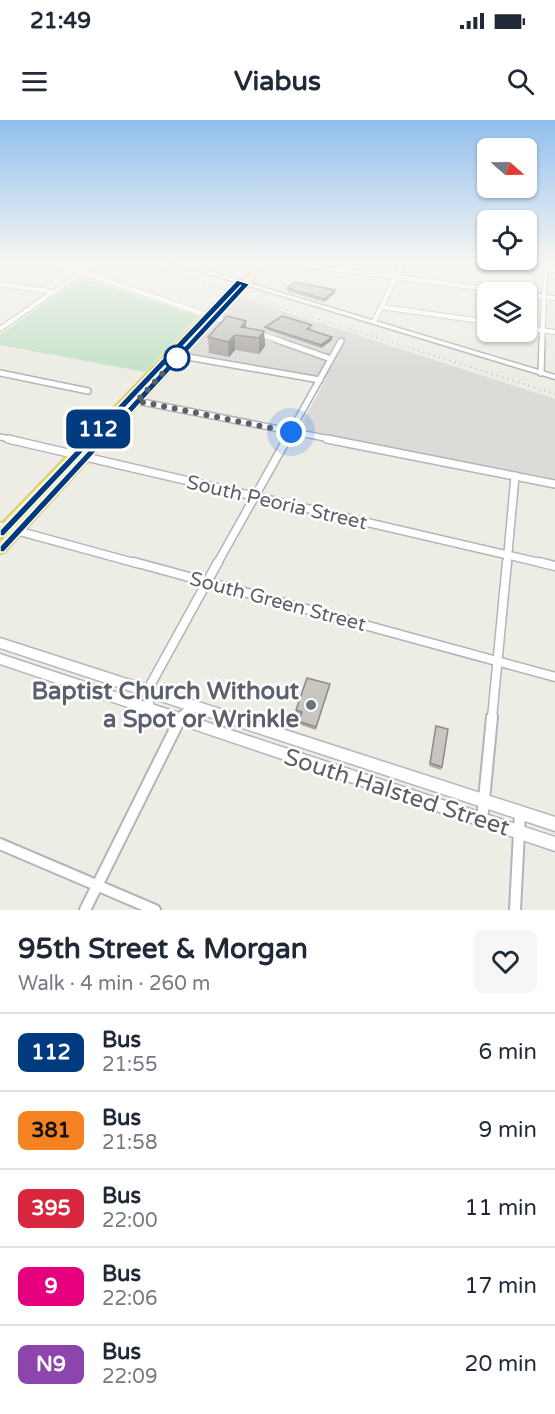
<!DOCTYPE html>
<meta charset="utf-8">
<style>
body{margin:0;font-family:"Varela Round",sans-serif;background:#f6f6f7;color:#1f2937;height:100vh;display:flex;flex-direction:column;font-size:22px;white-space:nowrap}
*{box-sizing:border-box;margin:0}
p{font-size:20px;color:#747a83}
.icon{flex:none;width:33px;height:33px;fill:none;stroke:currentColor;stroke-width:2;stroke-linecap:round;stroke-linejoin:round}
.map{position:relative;height:790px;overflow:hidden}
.sheet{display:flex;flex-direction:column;background:#fff;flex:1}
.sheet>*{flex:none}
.badge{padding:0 12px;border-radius:9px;font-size:21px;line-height:39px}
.needle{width:39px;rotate:110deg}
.controls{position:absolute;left:477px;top:18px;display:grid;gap:12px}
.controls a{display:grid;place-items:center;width:60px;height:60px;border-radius:9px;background:#fff;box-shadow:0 2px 4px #0004;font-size:30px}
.you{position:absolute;width:30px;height:30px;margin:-15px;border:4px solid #fff;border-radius:50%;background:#1a73e8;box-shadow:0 0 0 9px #1a73e833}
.map>.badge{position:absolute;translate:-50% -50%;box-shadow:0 0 0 3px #fff}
.round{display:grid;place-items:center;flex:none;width:63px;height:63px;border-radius:9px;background:#f6f6f7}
.head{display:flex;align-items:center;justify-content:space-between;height:102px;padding:0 18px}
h1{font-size:28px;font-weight:700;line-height:45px}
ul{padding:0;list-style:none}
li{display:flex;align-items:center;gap:18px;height:78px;padding:0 18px;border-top:2px solid #e0e1e3}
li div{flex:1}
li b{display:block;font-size:22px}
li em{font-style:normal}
li .badge{min-width:66px;font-weight:700;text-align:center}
.status{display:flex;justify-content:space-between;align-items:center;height:42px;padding:0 30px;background:#fff;direction:ltr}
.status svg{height:16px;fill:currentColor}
header{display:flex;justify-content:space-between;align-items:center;height:78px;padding:0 18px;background:#fff;font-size:27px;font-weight:700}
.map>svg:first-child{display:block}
.industrial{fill:#dcdbd7}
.green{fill:#c4e2c7}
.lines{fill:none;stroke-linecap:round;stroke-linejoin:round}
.street-far4-casing{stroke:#b2b4b8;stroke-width:6}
.street-far3-casing{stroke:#b2b4b8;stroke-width:8}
.street-far2-casing{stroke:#b2b4b8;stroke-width:10}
.street-far1-casing{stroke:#b2b4b8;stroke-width:11}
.street-casing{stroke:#b2b4b8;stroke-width:14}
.secondary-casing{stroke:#b4b6bb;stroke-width:3}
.primary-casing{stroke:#e1cb6a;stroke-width:4}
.street-far4{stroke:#fff;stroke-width:4.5}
.street-far3{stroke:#fff;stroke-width:5}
.street-far2{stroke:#fff;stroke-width:7}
.street-far1{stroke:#fff;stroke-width:8}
.street{stroke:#fff;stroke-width:10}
.secondary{fill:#fff;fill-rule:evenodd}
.primary{fill:#f6f1b2;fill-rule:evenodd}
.rail{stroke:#b3b3b4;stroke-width:1.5;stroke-dasharray:1 4.5;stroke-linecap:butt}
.wall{fill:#adaaa7}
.shaded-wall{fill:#8d8b88}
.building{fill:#c9c6c2;stroke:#8d8b88;stroke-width:1.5}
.line{fill:#003b80;stroke:#fff;stroke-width:1.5}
.walk{stroke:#5d5f64;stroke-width:6;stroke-dasharray:0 10.8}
.stop-dot{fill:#fff;stroke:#003b80;stroke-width:3}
.worship-dot{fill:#6b7280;stroke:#fff;stroke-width:2}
.labels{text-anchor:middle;stroke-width:5;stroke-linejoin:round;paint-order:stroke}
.street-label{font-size:20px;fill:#5d5f64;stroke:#fff}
.near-worship-label{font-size:24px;font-weight:bold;fill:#5b616d;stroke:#fff;text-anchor:end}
.near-street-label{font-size:24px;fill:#5d5f64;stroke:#fff}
</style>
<div class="status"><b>21:49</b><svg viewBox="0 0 49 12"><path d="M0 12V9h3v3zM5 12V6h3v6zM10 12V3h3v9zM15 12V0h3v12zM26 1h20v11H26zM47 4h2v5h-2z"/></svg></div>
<header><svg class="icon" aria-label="menu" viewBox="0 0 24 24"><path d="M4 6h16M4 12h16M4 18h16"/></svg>Viabus<svg class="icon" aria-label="search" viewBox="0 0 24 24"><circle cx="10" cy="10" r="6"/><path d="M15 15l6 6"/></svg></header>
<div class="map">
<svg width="555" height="790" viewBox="0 0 555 790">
<rect width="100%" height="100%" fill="#edece5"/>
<!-- industrial -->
<path class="industrial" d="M239,177L555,279V361L299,309L326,259L187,234Z"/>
<!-- green -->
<path class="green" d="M81,158L198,196L145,252L0,225V215Z"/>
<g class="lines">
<defs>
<g id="street-far4">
<path d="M50,141L230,203"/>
<path d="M274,141L510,172"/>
<path d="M481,141L555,150"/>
<path d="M0,164L53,172"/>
<path d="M526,175L555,178"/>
<path d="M382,187L488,202"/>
<path d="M374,202L404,141"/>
<path d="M526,208L555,212"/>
<path d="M0,209L98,141"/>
<path d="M257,213L281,221"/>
<path d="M542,221L546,141"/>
</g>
<g id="street-far3">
<path d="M277,220L331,239"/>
<path d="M170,234L320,260"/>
<path d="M0,253L88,271"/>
<path d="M541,253L542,220"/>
<path d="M137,281L335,320"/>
<path d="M0,317L14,320"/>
<path d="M286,320L341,221"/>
</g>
<g id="street-far2">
<path d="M8,319L546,444"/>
<path d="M327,319L555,364"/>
<path d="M0,406L139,444"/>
<path d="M217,444L287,319"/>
<path d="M507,444L515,356"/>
</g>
<g id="street-far1">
<path d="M134,442L555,557"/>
<path d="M539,442L555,446"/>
<path d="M150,589L147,571L218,442"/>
<path d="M180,598L192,586"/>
<path d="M492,598L507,442"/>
</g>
<g id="street">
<path d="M482,700L492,597"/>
<path d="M0,724L155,790"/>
<path d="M85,790L181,597"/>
<path d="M515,790L520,693"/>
</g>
<g id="secondary">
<path d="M167,141H176L555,255V259Z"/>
<path d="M0,518L555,697V711L0,528Z"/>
<path d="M0,534L555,717V731L0,544Z"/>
</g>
<g id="primary">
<path d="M262,141H269L4,432L0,433V422Z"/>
<path d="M210,189L215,190L4,416L0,417V406Z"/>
</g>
</defs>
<!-- street-far4 casing -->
<use href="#street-far4" class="street-far4-casing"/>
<!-- street-far3 casing -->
<use href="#street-far3" class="street-far3-casing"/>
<!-- street-far2 casing -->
<use href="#street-far2" class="street-far2-casing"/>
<!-- street-far1 casing -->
<use href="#street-far1" class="street-far1-casing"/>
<!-- street casing -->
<use href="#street" class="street-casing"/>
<!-- secondary casing -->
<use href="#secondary" class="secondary-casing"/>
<!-- primary casing -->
<use href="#primary" class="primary-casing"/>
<!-- street-far4 -->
<use href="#street-far4" class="street-far4"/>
<!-- street-far3 -->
<use href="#street-far3" class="street-far3"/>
<!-- street-far2 -->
<use href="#street-far2" class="street-far2"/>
<!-- street-far1 -->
<use href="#street-far1" class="street-far1"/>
<!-- street -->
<use href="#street" class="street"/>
<!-- secondary -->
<use href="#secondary" class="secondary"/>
<!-- primary -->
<use href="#primary" class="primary"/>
<!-- rail -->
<path class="rail" d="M135,141L555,274"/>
</g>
<!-- wall -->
<g class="wall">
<path d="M287,168L335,170V173L324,182L287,171Z"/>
<path d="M265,207L312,208L309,210L332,217V220L321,228L265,209Z"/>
<path d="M246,208L264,211L265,226L259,234L235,230L229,237L209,233L208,217Z"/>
<path d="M329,567L316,610L298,604L301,594L296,593V590Z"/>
<path d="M436,606L442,647L441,650L429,646Z"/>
</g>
<!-- shaded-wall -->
<g class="shaded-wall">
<path d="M335,170V173L324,182V179Z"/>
<path d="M246,201V217L241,207Z"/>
<path d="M264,211L265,226L259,234V218Z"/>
<path d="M235,215V230L229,237L228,222Z"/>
<path d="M332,217V220L321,228V225Z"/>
</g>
<!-- building -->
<g class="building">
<path d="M295,162L335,170L324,179L287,168Z"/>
<path d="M227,196L246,201L241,207L264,211L259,218L235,215L228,222L208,217Z"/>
<path d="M282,196L312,205L307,209L332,217L321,225L265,207Z"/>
<path d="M307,558L330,564L316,607L298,601L302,592L296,590Z"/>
<path d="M436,606L448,609L442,647L430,643Z"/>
</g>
<!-- sky -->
<linearGradient id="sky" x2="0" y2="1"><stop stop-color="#90bfed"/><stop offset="0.56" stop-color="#f7f6f3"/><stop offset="1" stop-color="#f7f6f3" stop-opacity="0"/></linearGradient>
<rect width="555" height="252" fill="url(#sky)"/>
<!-- line -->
<path class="line" d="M237,160L250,164L4,432H0V426L241,165L4,416H0V410Z"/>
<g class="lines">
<!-- walk -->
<path class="walk" d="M177,238L137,281L291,312"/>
</g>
<!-- markers -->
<circle class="stop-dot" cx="177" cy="238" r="12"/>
<circle class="worship-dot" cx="311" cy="585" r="6"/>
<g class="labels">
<!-- street labels -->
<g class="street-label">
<text transform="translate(277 382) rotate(13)" y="7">South Peoria Street</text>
<text transform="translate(278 481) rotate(15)" y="7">South Green Street</text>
</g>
<!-- near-worship labels -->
<g class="near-worship-label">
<text x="299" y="579">Baptist Church Without<tspan x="299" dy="28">a Spot or Wrinkle</tspan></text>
</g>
<!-- near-street labels -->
<g class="near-street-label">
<text transform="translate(397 672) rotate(18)" y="8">South Halsted Street</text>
</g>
</g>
</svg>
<div class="controls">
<a><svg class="needle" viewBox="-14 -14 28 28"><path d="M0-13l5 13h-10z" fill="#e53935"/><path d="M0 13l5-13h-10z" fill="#747a83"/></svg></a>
<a><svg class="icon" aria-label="locate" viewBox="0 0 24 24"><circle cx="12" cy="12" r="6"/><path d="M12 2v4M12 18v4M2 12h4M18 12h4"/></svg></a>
<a><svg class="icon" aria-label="layers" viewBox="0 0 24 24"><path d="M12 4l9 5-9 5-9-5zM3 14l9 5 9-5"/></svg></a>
</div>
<div class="you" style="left:291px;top:312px"></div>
<b class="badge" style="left:98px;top:309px;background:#003b80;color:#fff">112</b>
</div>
<section class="sheet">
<div class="head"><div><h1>95th Street &amp; Morgan</h1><p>Walk · 4 min · 260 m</p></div><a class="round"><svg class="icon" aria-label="heart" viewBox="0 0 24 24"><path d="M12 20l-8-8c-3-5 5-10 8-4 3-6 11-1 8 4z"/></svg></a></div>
<ul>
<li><span class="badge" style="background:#003b80;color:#fff">112</span><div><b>Bus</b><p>21:55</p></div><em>6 min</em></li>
<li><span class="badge" style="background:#f58220;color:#111">381</span><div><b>Bus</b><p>21:58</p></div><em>9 min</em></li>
<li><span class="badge" style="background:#d7263d;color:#fff">395</span><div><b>Bus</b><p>22:00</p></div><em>11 min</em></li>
<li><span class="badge" style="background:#e6007e;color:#fff">9</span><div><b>Bus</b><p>22:06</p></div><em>17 min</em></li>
<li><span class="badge" style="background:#8e44ad;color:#fff">N9</span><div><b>Bus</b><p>22:09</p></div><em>20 min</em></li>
</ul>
</section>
